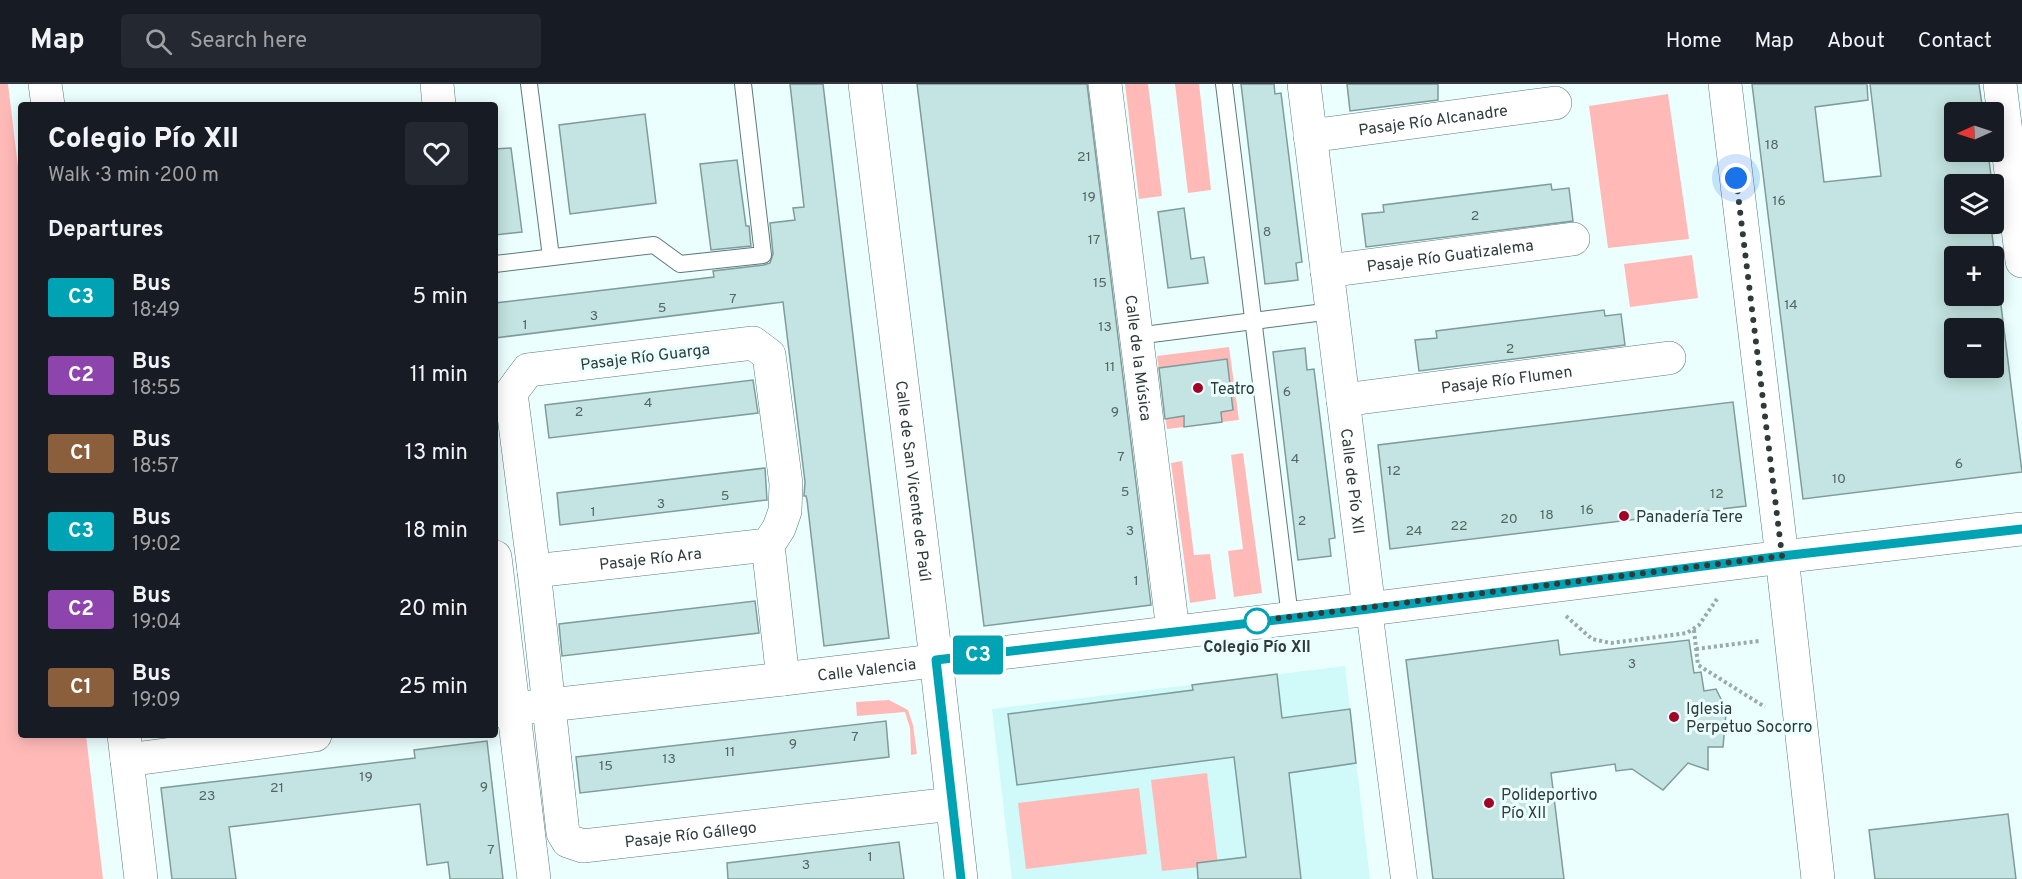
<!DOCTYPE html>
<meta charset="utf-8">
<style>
body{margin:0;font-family:Overpass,sans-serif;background:#242831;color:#f1f3f6;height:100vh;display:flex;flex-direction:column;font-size:22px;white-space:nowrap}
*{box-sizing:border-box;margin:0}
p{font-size:20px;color:#9ea1a6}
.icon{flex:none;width:33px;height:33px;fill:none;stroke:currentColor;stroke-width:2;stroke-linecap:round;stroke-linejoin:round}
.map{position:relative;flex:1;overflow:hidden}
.details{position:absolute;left:18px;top:18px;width:480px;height:636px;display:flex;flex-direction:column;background:#171b24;border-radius:6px;box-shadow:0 3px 15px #0003}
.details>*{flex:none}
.badge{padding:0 12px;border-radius:4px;font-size:21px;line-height:39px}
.needle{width:39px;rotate:267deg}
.buttons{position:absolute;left:1944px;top:18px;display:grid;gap:12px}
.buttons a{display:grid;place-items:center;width:60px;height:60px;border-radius:6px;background:#171b24;box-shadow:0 3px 15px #0003;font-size:30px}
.you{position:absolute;width:30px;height:30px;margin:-15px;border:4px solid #fff;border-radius:50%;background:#1a73e8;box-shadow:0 0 0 9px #1a73e833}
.map>.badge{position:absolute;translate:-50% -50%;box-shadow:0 0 0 3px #fff}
h2{padding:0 30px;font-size:22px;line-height:54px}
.round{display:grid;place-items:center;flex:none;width:63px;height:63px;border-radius:6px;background:#242831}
.head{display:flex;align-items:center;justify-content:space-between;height:102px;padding:0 30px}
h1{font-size:28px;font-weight:800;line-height:45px}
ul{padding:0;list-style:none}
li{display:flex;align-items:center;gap:18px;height:78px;padding:0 30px}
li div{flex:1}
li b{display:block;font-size:22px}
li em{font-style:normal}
li .badge{min-width:66px;font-weight:700;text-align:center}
header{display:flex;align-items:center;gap:36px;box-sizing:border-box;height:84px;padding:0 30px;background:#171b24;border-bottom:2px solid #363941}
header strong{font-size:28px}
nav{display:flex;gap:33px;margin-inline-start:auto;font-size:21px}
.search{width:420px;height:54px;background:#242831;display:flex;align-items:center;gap:15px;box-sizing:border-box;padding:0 21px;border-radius:6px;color:#9ea1a6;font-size:22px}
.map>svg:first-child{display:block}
.built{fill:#cffaf9}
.green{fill:#ffbab8}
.building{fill:#c3e4e2;stroke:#7e9c9b;stroke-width:1.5;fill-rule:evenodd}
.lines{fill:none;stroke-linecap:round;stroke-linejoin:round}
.service-casing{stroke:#5c7a79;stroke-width:18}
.pedestrian-casing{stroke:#5c7a79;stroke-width:27}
.minor-casing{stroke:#5c7a79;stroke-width:34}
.path{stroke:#99aaa9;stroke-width:4;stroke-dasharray:3 3;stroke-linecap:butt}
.service{stroke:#fff;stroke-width:16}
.pedestrian{stroke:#fff;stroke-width:26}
.minor{stroke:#fff;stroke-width:33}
.line-casing{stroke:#fff;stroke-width:14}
.line{stroke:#00a3b4;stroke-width:9}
.walk{stroke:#2e3b3a;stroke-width:6;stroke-dasharray:0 10.8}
.poi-dot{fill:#a20326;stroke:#ebfffe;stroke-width:2}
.stop-dot{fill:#fff;stroke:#00a3b4;stroke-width:3}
.labels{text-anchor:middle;stroke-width:6;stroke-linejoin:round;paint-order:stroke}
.number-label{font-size:14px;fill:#536564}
.street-label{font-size:16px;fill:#2e3b3a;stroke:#ebfffe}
.poi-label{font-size:16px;fill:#2e3b3a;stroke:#ebfffe;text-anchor:start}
.stop-label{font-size:16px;font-weight:bold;fill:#2e3b3a;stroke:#ebfffe}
</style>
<header>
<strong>Map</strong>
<div class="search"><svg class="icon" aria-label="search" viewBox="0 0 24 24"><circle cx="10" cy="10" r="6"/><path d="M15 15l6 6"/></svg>Search here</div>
<nav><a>Home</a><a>Map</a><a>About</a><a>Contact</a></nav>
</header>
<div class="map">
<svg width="2022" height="795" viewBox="0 0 2022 795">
<rect width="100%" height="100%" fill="#ebfffe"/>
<!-- built -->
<path class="built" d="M1345,582L1370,795H1012L992,625Z"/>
<!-- green -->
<g class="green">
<path d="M0,0H8L21,107V651H86L103,795H0Z"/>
<path d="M1125,0H1148L1162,112L1139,115Z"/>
<path d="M1175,0H1199L1211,106L1188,109Z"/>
<path d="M1668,10L1689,155L1608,164L1589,22Z"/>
<path d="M1692,171L1698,214L1630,223L1624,180Z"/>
<path d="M1229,263L1239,336L1222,338L1220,327L1226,276L1164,283L1183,332L1184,343L1167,345L1157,272Z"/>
<path d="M1243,369L1262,509L1234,513L1228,467L1243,465L1231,371Z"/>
<path d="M1182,377L1194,471L1210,470L1216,515L1190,519L1171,379Z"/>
<path d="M889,616L908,626L913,641L917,670L911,671L910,644L905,628L857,632L856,618Z"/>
<path d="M1207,689L1218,781L1162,787L1151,696Z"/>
<path d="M1139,704L1147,770L1026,785L1018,719Z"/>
</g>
<!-- building -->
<g class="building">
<path d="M790,0H823L889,554L824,562L807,416L806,412H804L805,398L783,218L495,254V219L714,193L713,187L764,181L770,179L773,170L770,139L795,136L793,124L804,123Z"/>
<path d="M917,0H1087L1151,521L984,542Z"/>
<path d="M1241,0H1274L1275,10L1281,9L1302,178L1296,179L1298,196L1265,200Z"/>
<path d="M1347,0H1438V16L1350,27Z"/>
<path d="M1752,0H1867L1868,16L1815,23L1824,98L1881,92L1870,0H1979L1983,28H1954V68H1988L1992,100H1954V140H1994V122L1997,149L1992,150L2022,388L1803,415ZM1954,172H1994V212H1954ZM1954,244H1994V284H1954Z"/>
<path d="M645,30L656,119L570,130L559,41Z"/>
<path d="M511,64L522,148L495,151V65Z"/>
<path d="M737,76L746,142H749L751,162L711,166L700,80Z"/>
<path d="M1551,100L1552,106L1569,104L1573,137L1366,163L1362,130L1384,128L1383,121Z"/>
<path d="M1184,124L1191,175L1204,173L1208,199L1168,204L1158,128Z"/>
<path d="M1604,226L1605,232L1621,230L1625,261L1419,287L1415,256L1437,254L1436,247Z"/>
<path d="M1305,264L1307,286L1314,285L1335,454L1329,455L1331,472L1298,476L1273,268Z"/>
<path d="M1227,275L1233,326L1221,328L1222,338L1184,343V332L1165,335L1159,284Z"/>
<path d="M753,296L758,329L549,354L545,321Z"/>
<path d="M1733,318L1746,422L1390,465L1378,361Z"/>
<path d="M765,384L767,416L560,441L557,409Z"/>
<path d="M755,517L759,549L562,572L559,540Z"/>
<path d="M1558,556L1560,571L1689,556L1694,589L1701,588L1704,607L1716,605L1724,621L1726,630L1723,663H1708V686L1688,679L1663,706L1632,685L1616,687L1615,680L1551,689L1564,795H1433L1406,576Z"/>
<path d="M1277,590L1282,634L1350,625L1356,679L1289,689L1301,795H1198L1197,779L1246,773L1234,673L1017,701L1008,630L1193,606L1192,601Z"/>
<path d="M886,637L889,673L580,709L576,673Z"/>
<path d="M487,657L503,795H450L448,778L427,781L420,720L229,743L236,795H172L161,704L415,674L414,666Z"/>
<path d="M2008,730L2016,795H1875L1869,746Z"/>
<path d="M899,758L904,795H728L727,779Z"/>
</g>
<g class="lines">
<defs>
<g id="service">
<path d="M529,0L551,173"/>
<path d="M1224,0L1290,533"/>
<path d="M495,180L654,161L680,180L763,171L743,0"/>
<path d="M1136,252L1332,227"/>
</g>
<path id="pedestrian" d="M1369,525L1404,795"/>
<g id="minor">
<path d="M45,0L48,21"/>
<path d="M437,0L439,21"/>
<path id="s1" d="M865,0L936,575L961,795"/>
<path id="s2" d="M1105,0L1173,547"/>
<path id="s3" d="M1304,0L1369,525"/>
<path d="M1725,0L1782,473L1818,795"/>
<path d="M2000,0L2022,177"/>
<path id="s4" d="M1310,52L1555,19"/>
<path id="s5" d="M1327,187L1573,155"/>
<path id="s6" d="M1343,316L1669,274"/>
<path d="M495,473L534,795"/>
<path id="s7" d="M534,487L768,461"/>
<path id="s8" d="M783,595L768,461L779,444L785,427L786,400L769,271L753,259L528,286L511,309L534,487L563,749L568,757L583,762L952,720"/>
<path id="s9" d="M495,627L783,595L1369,525L1782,473L2022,445"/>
<path d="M124,651L141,795"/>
<path d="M127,676L315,651"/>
</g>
</defs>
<!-- service casing -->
<use href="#service" class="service-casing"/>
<!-- pedestrian casing -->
<use href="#pedestrian" class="pedestrian-casing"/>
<!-- minor casing -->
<use href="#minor" class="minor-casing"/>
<!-- path -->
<g class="path">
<path d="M1566,532L1592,555L1611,559L1687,549L1699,541L1717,515"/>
<path d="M1694,546L1698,581L1765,623"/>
<path d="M1696,565L1759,557"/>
</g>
<!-- service -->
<use href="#service" class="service"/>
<!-- pedestrian -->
<use href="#pedestrian" class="pedestrian"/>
<!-- minor -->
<use href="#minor" class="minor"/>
</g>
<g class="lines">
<defs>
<path id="line" d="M961,795L936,576L1369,525L1782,472L2022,445"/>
</defs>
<!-- line casing -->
<use href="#line" class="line-casing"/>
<!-- line -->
<use href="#line" class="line"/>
<!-- walk -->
<path class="walk" d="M1257,537L1782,472L1736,94"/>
</g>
<!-- markers -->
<g class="poi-dot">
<circle cx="1198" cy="304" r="6"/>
<circle cx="1624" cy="432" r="6"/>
<circle cx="1674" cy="633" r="6"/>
<circle cx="1489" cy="719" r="6"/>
</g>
<circle class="stop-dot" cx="1257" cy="537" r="12"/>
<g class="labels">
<!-- number labels -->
<g class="number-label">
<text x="1772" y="65">18</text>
<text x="1084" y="77">21</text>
<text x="1089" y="117">19</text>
<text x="1779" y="121">16</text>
<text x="1475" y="136">2</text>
<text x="1267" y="152">8</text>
<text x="1094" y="160">17</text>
<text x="1100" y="203">15</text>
<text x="733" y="219">7</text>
<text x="1791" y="225">14</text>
<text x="662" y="228">5</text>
<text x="594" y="236">3</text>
<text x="525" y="245">1</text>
<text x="1105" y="247">13</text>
<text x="1510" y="269">2</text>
<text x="1110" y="287">11</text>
<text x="1287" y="312">6</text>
<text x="648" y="323">4</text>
<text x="579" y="332">2</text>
<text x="1115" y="332">9</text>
<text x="1121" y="377">7</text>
<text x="1295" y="379">4</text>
<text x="1959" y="384">6</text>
<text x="1394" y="391">12</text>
<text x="1839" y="399">10</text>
<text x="1125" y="412">5</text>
<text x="1717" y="414">12</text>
<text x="725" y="416">5</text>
<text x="661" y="424">3</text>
<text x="1587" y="430">16</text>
<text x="593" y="432">1</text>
<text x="1547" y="435">18</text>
<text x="1509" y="439">20</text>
<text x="1302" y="441">2</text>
<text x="1459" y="446">22</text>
<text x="1130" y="451">3</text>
<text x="1414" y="451">24</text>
<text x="1136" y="501">1</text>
<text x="1632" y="584">3</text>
<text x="855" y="657">7</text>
<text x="793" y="664">9</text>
<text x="730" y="672">11</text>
<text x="669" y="679">13</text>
<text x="606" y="686">15</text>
<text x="366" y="697">19</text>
<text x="484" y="707">9</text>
<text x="277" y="708">21</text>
<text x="207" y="716">23</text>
<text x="491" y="770">7</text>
<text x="870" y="777">1</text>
<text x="806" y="785">3</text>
</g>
<!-- street labels -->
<g class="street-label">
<text dy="6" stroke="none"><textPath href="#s4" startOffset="124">Pasaje Río Alcanadre</textPath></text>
<text dy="6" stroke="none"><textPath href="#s5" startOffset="124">Pasaje Río Guatizalema</textPath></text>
<text transform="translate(645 272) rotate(-7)" y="6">Pasaje Río Guarga</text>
<text dy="6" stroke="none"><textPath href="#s2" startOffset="276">Calle de la Música</textPath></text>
<text dy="6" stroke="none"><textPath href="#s6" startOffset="165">Pasaje Río Flumen</textPath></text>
<text dy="6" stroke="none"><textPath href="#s1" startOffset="400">Calle de San Vicente de Paúl</textPath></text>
<text dy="6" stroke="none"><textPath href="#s3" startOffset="400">Calle de Pío XII</textPath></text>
<text dy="6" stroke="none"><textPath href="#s7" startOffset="117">Pasaje Río Ara</textPath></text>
<text dy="6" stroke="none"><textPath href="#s9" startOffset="374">Calle Valencia</textPath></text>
<text dy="6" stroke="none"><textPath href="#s8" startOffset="1182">Pasaje Río Gállego</textPath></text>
</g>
<!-- poi labels -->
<g class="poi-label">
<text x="1210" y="310">Teatro</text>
<text x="1636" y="438">Panadería Tere</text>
<text x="1686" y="630">Iglesia<tspan x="1686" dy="18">Perpetuo Socorro</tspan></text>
<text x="1501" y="716">Polideportivo<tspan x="1501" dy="18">Pío XII</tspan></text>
</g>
<!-- stop labels -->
<g class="stop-label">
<text x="1257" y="568">Colegio Pío XII</text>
</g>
</g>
</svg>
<div class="buttons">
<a><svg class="needle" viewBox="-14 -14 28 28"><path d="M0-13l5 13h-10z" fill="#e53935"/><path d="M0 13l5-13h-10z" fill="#9ea1a6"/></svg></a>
<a><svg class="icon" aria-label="layers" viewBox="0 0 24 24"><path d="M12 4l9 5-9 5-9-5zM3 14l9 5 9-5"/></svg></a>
<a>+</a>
<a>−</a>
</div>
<div class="you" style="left:1736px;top:94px"></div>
<b class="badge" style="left:978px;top:571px;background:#00a3b4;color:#fff">C3</b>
<section class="details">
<div class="head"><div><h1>Colegio Pío XII</h1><p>Walk · 3 min · 200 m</p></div><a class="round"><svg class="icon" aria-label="heart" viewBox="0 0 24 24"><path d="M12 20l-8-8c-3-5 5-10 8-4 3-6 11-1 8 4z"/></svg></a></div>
<h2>Departures</h2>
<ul>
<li><span class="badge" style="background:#00a3b4;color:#fff">C3</span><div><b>Bus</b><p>18:49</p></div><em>5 min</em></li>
<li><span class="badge" style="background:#8e44ad;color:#fff">C2</span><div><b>Bus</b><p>18:55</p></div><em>11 min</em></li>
<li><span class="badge" style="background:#8b5e3c;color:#fff">C1</span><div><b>Bus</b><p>18:57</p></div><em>13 min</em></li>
<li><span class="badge" style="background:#00a3b4;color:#fff">C3</span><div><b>Bus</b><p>19:02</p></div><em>18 min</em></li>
<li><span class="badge" style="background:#8e44ad;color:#fff">C2</span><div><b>Bus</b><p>19:04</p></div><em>20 min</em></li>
<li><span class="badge" style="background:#8b5e3c;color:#fff">C1</span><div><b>Bus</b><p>19:09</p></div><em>25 min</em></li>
</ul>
</section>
</div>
